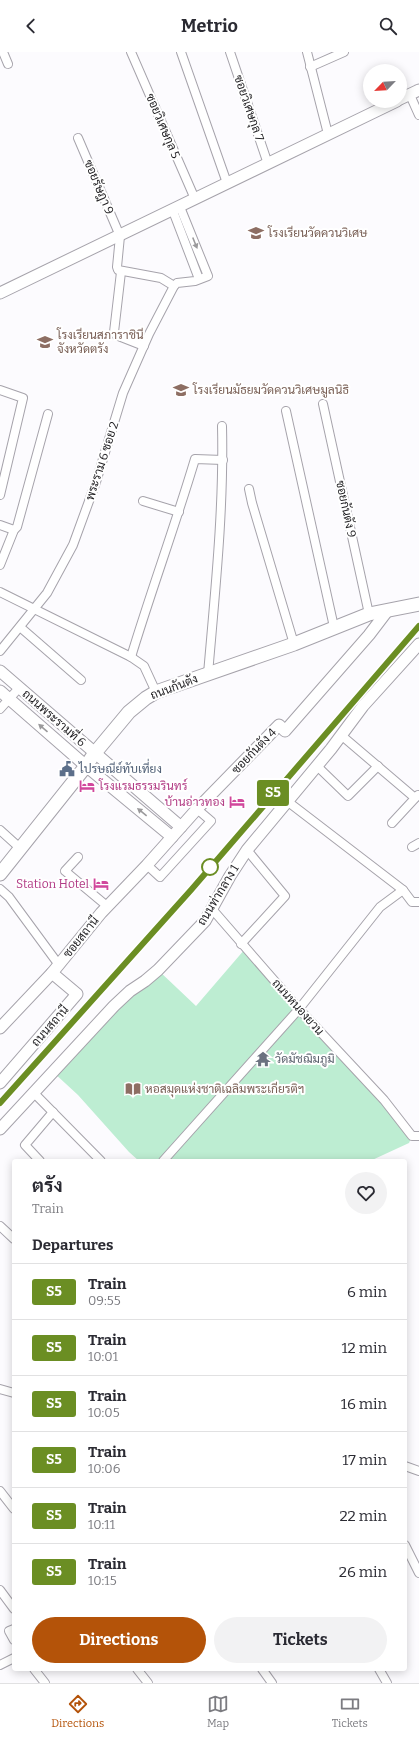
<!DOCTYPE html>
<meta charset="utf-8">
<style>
body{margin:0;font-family:Bitter,Sarabun,serif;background:#f2f2f3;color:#2b2b33;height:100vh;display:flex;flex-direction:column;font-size:15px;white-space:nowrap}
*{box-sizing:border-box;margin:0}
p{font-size:13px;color:#7c7c81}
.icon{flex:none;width:22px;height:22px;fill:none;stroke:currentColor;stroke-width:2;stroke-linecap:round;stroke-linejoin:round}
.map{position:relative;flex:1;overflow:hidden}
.sheet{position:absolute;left:12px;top:1107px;width:395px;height:512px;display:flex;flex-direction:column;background:#fff;border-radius:4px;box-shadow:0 2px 10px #0003}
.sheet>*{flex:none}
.badge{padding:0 8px;border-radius:3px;font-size:14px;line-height:26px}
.needle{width:26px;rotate:245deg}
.tools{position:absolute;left:363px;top:12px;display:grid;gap:8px}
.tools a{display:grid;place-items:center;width:44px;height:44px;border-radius:50%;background:#fff;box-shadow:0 2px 10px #0003;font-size:20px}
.map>.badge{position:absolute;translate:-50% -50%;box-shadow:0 0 0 2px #fff}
h2{padding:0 20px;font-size:15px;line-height:36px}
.round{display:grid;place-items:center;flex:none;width:42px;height:42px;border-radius:21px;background:#f2f2f3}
.headline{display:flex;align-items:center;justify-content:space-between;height:68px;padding:0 20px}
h1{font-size:19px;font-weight:700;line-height:30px}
.button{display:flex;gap:8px;margin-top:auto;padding:8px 20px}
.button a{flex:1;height:46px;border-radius:24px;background:#b45309;color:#fff;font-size:16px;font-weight:700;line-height:46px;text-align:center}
.button a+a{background:#f2f2f3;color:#2b2b33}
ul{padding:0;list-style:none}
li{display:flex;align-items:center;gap:12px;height:56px;padding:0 20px;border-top:1px solid #e1e1e2}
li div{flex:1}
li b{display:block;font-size:15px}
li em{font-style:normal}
li .badge{min-width:44px;font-weight:700;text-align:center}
header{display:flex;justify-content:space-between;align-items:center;height:52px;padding:0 20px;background:#fff;font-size:18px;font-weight:700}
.menu{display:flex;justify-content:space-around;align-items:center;height:56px;border-top:1px solid #e1e1e2;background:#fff;font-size:11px;color:#7c7c81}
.menu a{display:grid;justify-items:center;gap:2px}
.menu .current{color:#b45309}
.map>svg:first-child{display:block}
.park{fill:#bdedd2}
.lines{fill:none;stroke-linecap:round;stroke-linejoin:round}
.street-casing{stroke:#a6a3ab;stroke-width:10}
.secondary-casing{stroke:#a6a3ab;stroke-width:13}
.primary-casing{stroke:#a6a3ab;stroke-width:15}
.street{stroke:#fff;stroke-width:8}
.secondary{stroke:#fff;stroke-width:11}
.primary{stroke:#fff;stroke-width:13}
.rail-casing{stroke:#717073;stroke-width:3.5}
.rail{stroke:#fff;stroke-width:2;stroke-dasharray:6;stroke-linecap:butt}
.oneway{fill:#9b9a9c}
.line-casing{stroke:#fff;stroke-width:9}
.line{stroke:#6b8e23;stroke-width:6}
.stop-dot{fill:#fff;stroke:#6b8e23;stroke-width:2}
.labels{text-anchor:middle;stroke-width:4;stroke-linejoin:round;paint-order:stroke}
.street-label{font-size:12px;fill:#201f22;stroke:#fff}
.education-label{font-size:12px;fill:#785e54;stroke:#fff;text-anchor:start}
.service-label{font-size:12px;fill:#4e5e75;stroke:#fff;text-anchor:start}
.hotel-label{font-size:12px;fill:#b23c85;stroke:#fff;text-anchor:end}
.worship-label{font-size:12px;fill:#5b616d;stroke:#fff;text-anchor:start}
</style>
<header><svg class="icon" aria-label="back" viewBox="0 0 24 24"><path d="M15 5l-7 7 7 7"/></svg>Metrio<svg class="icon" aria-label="search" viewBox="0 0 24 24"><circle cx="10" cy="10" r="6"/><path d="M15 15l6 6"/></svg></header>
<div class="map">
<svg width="419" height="1631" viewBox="0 0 419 1631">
<rect width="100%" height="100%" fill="#fcfbfe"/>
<!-- park -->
<path class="park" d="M245,897L412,1084L409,1091L370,1109H139L129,1100L78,1043L53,1020L158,918L196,954Z"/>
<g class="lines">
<defs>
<g id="street">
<path d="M3,0L8,12"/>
<path d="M131,0L195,147"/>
<path d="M181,0L227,131"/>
<path d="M230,0L268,112"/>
<path d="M307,0L328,82"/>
<path d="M310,15L344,0"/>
<path d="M410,43L419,63"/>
<path d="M78,86L120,184L117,215L118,218L161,226L174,234"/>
<path d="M173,159L199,227"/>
<path d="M121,220L114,280L116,283L144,294"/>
<path d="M0,338L23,346L0,443"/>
<path d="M323,352L369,562"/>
<path d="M286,359L334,575"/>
<path d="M249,437L252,451L294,592"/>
<path d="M143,449L179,460"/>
<path d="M0,473L14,478"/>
<path d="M0,513L14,478L17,475L48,362"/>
<path d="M0,540L131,605L144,614L156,640"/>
<path d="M20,575L81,628"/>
<path d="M0,599L47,541L73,493L96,430L123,341L149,282L174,234L177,231L195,229L208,224L180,155"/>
<path d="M131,605C151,539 175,474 195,407L223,408"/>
<path d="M208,622C215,540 224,457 222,374"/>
<path d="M0,657L19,636"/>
<path d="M341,683L415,746"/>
<path d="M317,714L348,744L378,714"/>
<path d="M287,749L403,838L412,850H419"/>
<path d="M392,771L418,743"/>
<path d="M0,778L21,797"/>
<path d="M412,795L419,791"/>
<path d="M78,805L65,819L107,854"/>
<path d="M147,813L160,825L211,769L197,757"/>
<path d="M0,837L9,845L59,913"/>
<path d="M212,857L299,957L384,1048L412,1084H419"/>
<path d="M241,892L285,844L247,798"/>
<path d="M33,1040L101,1109"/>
<path d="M40,1109L25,1093L53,1060"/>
<path d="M163,1109L299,957L380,855L403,838"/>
<path d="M0,1174L14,1187"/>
<path d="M0,1337L14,1341"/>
<path d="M405,1414L419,1419"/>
<path d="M0,1439L14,1457"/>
<path d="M405,1493L419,1521"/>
<path d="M0,1538L14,1557"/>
<path d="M14,1577L9,1579L14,1588"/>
<path d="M0,1613L14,1606"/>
<path d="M34,1617L45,1631"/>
<path d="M137,1617L148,1631"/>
<path d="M262,1617L272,1631"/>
<path d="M379,1617L387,1631"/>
</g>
<g id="secondary">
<path d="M400,47L419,38"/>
<path d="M0,241L397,49"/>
<path d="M0,619L181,775"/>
<path d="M0,639L86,714L172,785"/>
<path d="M0,976L52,921L101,861L147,813L197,757L279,673L285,679L369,583L388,558"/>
<path d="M0,1031L77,942L52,921"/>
<path d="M0,1077L114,954L130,939L145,929L158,918L205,869L230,824L247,798L331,697L363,654L419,592"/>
</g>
<path id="primary" d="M0,822L86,714L94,702L129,660L146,646L156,640L294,592L369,562L419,552"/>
</defs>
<!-- street casing -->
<use href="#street" class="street-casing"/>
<!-- secondary casing -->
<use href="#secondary" class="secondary-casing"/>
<!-- primary casing -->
<use href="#primary" class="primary-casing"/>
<!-- street -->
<use href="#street" class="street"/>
<!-- secondary -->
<use href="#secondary" class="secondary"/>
<!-- primary -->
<use href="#primary" class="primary"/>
<defs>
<path id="rail" d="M0,1051L191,838L419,574"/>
</defs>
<!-- rail casing -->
<use href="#rail" class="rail-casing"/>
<!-- rail -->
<use href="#rail" class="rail"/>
</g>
<!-- one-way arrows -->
<defs><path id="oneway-solid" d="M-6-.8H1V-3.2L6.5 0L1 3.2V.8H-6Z"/></defs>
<g class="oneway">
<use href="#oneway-solid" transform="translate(195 191) rotate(68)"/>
<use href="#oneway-solid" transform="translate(43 676) rotate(-139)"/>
<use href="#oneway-solid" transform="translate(142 760) rotate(-141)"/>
</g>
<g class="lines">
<defs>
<path id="line" d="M0,1051L191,838L419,574"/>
</defs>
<!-- line casing -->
<use href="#line" class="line-casing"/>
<!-- line -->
<use href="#line" class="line"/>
</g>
<!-- icons -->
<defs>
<symbol id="school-bare" viewBox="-9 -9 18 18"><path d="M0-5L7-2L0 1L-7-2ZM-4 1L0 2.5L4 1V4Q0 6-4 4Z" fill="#8d6e63" stroke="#fff" stroke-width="2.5" paint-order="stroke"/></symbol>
<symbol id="civic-bare" viewBox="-9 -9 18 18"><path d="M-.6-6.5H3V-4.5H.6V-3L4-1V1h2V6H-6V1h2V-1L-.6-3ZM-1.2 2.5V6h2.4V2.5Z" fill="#5c6f8a" stroke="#fff" stroke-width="2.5" paint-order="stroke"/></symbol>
<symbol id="hotel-bare" viewBox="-9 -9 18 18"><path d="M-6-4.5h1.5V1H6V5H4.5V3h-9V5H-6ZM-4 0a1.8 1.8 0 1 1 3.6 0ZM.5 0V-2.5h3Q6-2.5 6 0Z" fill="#d1479c" stroke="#fff" stroke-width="2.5" paint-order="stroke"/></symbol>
<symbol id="temple-bare" viewBox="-9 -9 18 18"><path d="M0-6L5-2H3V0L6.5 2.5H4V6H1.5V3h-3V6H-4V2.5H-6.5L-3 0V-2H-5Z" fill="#6b7280" stroke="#fff" stroke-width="2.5" paint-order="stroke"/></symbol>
<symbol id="library-bare" viewBox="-9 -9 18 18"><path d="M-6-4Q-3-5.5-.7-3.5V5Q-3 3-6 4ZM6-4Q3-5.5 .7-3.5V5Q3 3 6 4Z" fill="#8d6e63" stroke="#fff" stroke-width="2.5" paint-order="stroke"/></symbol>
</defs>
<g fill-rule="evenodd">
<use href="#school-bare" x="245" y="170" width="22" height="22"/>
<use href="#school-bare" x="34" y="279" width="22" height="22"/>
<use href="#school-bare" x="170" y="327" width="22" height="22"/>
<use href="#civic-bare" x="56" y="706" width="22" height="22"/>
<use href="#hotel-bare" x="76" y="723" width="22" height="22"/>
<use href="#hotel-bare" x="226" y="739" width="22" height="22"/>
<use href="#hotel-bare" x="90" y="821" width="22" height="22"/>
<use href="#temple-bare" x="252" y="996" width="22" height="22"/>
<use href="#library-bare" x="122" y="1026" width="22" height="22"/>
</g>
<!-- markers -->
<circle class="stop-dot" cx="210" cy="815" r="8"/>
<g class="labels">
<!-- street labels -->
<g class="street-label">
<text transform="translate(249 56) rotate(71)" y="4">ซอยวิเศษกุล 7</text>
<text transform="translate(163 74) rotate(67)" y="4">ซอยวิเศษกุล 5</text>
<text transform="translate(99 135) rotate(67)" y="4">ซอยรัษฎา 9</text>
<text transform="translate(102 409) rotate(-72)" y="4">พระราม 6 ซอย 2</text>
<text transform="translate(346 457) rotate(78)" y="4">ซอยกันตัง 9</text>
<text transform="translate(174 635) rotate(-21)" y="4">ถนนกันตัง</text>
<text transform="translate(54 666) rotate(41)" y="4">ถนนพระรามที่ 6</text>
<text transform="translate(254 699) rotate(-46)" y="4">ซอยกันตัง 4</text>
<text transform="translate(218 843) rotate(-59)" y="4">ถนนท่ากลาง 1</text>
<text transform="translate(81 885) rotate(-51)" y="4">ซอยสถานี</text>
<text transform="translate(298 955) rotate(48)" y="4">ถนนหนองยวน</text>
<text transform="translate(50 974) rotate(-49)" y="4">ถนนสถานี</text>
</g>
<!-- education labels -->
<g class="education-label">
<text x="268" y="185">โรงเรียนวัดควนวิเศษ</text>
<text x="57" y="287">โรงเรียนสภาราชินี<tspan x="57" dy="14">จังหวัดตรัง</tspan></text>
<text x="193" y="342">โรงเรียนมัธยมวัดควนวิเศษมูลนิธิ</text>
<text x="145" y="1041">หอสมุดแห่งชาติเฉลิมพระเกียรติฯ</text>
</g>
<!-- service labels -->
<g class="service-label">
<text x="79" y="721">ไปรษณีย์ทับเที่ยง</text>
</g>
<!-- hotel labels -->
<g class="hotel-label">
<text x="99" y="738" text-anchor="start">โรงแรมธรรมรินทร์</text>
<text x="225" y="754">บ้านอ่าวทอง</text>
<text x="89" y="836">Station Hotel</text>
</g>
<!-- worship labels -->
<g class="worship-label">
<text x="275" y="1011">วัดมัชฌิมภูมิ</text>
</g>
</g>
</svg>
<div class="tools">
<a><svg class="needle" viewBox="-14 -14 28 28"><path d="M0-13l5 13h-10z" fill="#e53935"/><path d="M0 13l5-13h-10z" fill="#7c7c81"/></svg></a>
</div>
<b class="badge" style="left:273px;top:741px;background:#6b8e23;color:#fff">S5</b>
<section class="sheet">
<div class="headline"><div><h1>ตรัง</h1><p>Train</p></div><a class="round"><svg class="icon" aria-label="heart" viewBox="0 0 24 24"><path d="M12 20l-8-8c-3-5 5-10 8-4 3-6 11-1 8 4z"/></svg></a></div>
<h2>Departures</h2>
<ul>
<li><span class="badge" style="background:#6b8e23;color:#fff">S5</span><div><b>Train</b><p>09:55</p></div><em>6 min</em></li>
<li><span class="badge" style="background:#6b8e23;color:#fff">S5</span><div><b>Train</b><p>10:01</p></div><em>12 min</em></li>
<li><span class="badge" style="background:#6b8e23;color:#fff">S5</span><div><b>Train</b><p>10:05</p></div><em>16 min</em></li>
<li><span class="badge" style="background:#6b8e23;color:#fff">S5</span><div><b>Train</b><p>10:06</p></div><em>17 min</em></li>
<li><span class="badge" style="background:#6b8e23;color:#fff">S5</span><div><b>Train</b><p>10:11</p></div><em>22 min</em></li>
<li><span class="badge" style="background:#6b8e23;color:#fff">S5</span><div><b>Train</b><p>10:15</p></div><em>26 min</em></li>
</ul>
<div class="button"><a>Directions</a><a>Tickets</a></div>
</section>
</div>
<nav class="menu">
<a class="current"><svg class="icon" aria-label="directions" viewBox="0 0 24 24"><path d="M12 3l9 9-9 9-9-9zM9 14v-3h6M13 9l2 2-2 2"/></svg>Directions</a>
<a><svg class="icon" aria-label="map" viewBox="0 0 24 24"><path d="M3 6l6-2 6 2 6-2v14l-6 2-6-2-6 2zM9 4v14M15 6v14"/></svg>Map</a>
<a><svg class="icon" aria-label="tickets" viewBox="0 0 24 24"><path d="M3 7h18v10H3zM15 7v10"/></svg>Tickets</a>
</nav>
